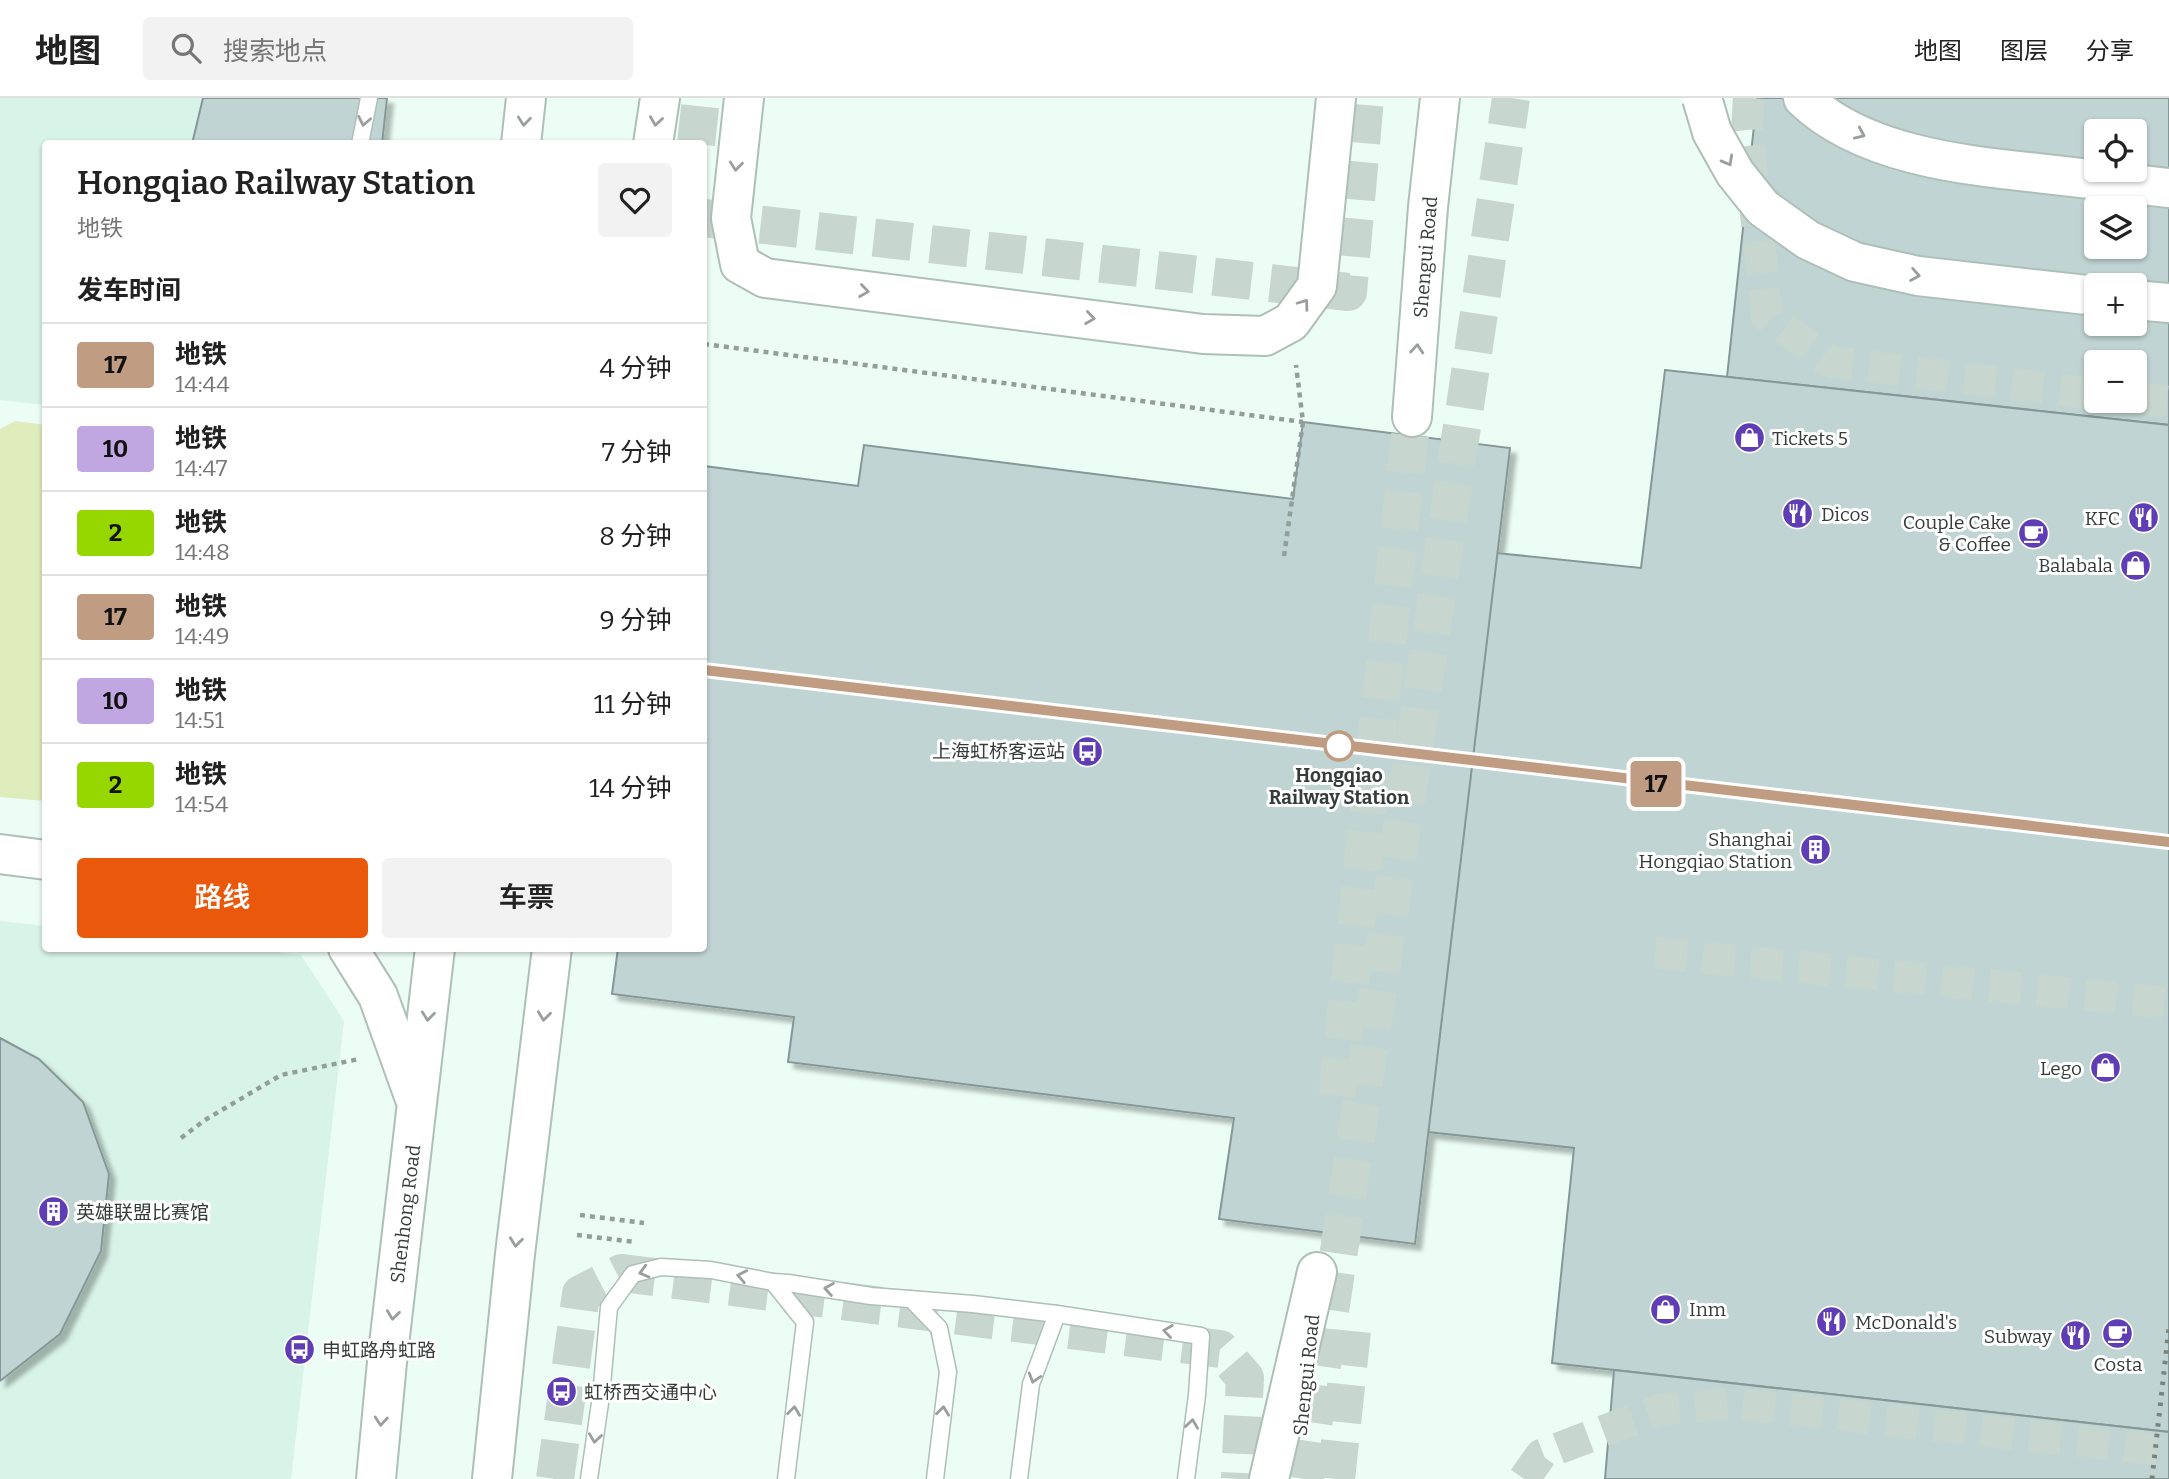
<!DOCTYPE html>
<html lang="zh">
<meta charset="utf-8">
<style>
body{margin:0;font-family:Bitter,"Noto Sans SC",serif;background:#f2f2f2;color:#222;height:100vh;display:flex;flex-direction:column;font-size:26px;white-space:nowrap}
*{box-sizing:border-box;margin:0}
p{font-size:23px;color:#767676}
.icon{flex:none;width:38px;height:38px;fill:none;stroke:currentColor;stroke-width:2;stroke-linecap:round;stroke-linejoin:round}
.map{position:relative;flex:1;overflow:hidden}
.side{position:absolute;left:42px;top:42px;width:665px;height:812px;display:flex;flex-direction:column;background:#fff;border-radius:7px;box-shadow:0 2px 5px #0004}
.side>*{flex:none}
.badge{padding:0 14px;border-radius:5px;font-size:24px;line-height:46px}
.fabs{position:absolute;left:2084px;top:21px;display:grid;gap:14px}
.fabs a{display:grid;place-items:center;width:63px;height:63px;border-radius:7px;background:#fff;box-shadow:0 2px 5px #0004;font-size:35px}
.map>.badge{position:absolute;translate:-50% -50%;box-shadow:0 0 0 4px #fff}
h2{padding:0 35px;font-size:26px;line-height:63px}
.round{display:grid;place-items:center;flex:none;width:74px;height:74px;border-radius:7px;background:#f2f2f2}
.head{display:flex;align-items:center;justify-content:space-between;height:119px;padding:0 35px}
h1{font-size:33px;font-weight:600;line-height:52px}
.cta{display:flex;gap:14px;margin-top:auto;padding:14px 35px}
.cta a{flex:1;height:80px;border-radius:7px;background:#ea580c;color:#fff;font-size:28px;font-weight:600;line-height:80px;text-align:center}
.cta a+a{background:#f2f2f2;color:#222}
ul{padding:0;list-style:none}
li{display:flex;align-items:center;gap:21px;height:84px;padding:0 35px;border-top:2px solid #e0e0e0}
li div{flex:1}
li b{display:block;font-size:26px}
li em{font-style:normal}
li .badge{min-width:77px;font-weight:700;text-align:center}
header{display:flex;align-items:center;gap:42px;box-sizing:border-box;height:98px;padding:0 35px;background:#fff;border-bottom:2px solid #e0e0e0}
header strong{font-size:33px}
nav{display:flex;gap:38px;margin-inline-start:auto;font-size:24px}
.search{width:490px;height:63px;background:#f2f2f2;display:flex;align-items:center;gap:18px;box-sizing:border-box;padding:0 24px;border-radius:7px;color:#767676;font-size:26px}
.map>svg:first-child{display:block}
.built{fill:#d8f3e7}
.green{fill:#dfecbc}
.building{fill:#c0d4d3;stroke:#859897;stroke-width:2;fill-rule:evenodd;filter:url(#shadow)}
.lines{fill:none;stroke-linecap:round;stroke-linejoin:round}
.street-tunnel{stroke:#c7d6cf;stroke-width:32;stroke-dasharray:32 16;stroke-linecap:butt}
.secondary-tunnel{stroke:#c7d6cf;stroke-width:38;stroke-dasharray:38 19;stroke-linecap:butt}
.lane-casing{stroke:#aebfb8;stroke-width:19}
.secondary-casing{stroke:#aebfb8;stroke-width:42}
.highway-casing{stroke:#aebfb8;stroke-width:42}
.path{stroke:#929e99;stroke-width:4.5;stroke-dasharray:5 5;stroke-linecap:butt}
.lane{stroke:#fff;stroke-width:16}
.secondary{stroke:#fff;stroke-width:38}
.highway{stroke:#fff;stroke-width:38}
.rail{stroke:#79847f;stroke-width:5;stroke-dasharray:3.5 7;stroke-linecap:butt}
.highway-bridge-casing{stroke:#aebfb8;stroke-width:42;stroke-linecap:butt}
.highway-bridge{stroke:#fff;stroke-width:38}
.oneway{stroke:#9a9e9c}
.line-casing{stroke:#fff;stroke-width:16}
.line{stroke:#c09c83;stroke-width:10}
.stop-dot{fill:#fff;stroke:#c09c83;stroke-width:3.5}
.labels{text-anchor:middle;stroke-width:6;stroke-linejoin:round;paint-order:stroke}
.street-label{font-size:19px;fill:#353c39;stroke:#fff}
.poi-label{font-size:19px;fill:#353c39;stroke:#fff;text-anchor:start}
.stop-label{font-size:19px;font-weight:bold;fill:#353c39;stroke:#fff}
</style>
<header>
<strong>地图</strong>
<div class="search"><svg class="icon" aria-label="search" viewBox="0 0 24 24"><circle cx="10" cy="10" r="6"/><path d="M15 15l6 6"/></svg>搜索地点</div>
<nav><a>地图</a><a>图层</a><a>分享</a></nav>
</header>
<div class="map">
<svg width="2169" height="1381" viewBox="0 0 2169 1381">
<defs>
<filter id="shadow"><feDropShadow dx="6" dy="6" stdDeviation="2" flood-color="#0004"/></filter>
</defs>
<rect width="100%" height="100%" fill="#ebfdf5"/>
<!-- built -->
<g class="built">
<path d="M0,0H386L380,45L46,46L45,307L0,302Z"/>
<path d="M0,823L45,828L46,850H245L301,857L344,923L291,1381H0Z"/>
</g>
<!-- green -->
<path class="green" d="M15,323L45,327V703L0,699V331Z"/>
<!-- building -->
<g class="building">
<path d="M203,0H387L382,46H192Z"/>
<path d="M1757,0H2169V327L1727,279ZM2096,33H2135V72H2096ZM2096,110H2135V149H2096ZM2096,187H2135V226H2096ZM2096,264H2135V303H2096Z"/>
<path d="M1665,272L2169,327V1334L1552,1265L1574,1050L1428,1034L1497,455L1641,470Z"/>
<path d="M1303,324L1510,350L1415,1146L1219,1121L1234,1020L788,964L794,919L612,896L618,850H704V368L858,388L864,347L1293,401Z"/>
<path d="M0,940L39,961L83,1004L109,1076L101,1153L60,1236L0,1283Z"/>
<path d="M1614,1272L2169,1334V1381H1605Z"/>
</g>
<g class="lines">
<!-- street-tunnel -->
<g class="street-tunnel">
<path d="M1749,0L1747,31L1767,218L1831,264L2096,296"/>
<path d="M2135,300L2169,304"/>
<path d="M1655,855L2169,905"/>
<path d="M1524,1381L1541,1357L1659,1312L1732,1305L2169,1353"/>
</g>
<!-- secondary-tunnel -->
<g class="secondary-tunnel">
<path d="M696,46L701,0"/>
<path d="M704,120L1348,194L1365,0"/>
<path d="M1337,998L1412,319"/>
<path d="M555,1381L581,1196L622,1175L1220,1251L1245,1280L1240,1381"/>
<path d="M1305,1381L1511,0"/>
<path d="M1336,1381L1352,1233"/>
</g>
<defs>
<g id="lane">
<path d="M360,46L369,0"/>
<path d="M773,1184L805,1224L786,1381"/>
<path d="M911,1201L939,1230L948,1274L935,1381"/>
<path d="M589,1381L601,1298L609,1209L633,1176L661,1169L711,1172L773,1184L788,1185L871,1198L973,1206L1057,1216L1201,1238L1197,1297L1186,1381"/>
<path d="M1019,1381L1031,1286L1057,1216"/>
</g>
<g id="secondary">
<path d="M744,0L731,120L740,166L765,180L1203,236L1265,238L1291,224L1317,188L1336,0"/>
<path d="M521,46L526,0"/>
<path d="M653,46L660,0"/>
<path d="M1412,319L1428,109L1440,0"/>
<path d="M0,756L46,762"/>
<path d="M348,850L378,898L414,998"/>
<path d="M376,1381L387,1264L435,850"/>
<path d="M492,1381L515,1156L552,850"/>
<path d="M1269,1381L1317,1174"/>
</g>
<g id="highway">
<path d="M1803,0C1861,56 1960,67 2037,75C2081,80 2125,85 2169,90"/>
<path d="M2135,202L2169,205"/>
</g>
</defs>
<!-- lane casing -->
<use href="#lane" class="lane-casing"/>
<!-- secondary casing -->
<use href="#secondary" class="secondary-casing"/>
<!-- highway casing -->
<use href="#highway" class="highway-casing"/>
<!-- path -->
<g class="path">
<path d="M704,246L1303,324"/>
<path d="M1284,458L1303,324L1296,267"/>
<path d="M181,1040L205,1022L281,977L359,961"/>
<path d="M580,1117L644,1125"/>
<path d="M577,1137L635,1144"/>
</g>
<!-- lane -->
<use href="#lane" class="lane"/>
<!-- secondary -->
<use href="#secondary" class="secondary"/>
<!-- highway -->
<use href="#highway" class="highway"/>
<!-- rail -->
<path class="rail" d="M2152,1381L2169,1229"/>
<defs>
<path id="highway-bridge" d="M1702,0L1712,34L1735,75L1763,110L1808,142L1855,164L1918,178L2096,198"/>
</defs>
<!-- highway-bridge casing -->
<use href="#highway-bridge" class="highway-bridge-casing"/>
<!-- highway-bridge -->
<use href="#highway-bridge" class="highway-bridge"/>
</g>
<!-- one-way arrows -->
<defs><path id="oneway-chevron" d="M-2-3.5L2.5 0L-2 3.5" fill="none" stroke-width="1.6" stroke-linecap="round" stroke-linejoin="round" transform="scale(1.75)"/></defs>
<g class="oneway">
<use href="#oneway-chevron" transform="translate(364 23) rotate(101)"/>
<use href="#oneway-chevron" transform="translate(524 23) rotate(96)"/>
<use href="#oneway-chevron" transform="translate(656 23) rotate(98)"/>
<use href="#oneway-chevron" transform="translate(1860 36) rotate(24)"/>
<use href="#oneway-chevron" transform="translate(1728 63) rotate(61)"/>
<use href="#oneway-chevron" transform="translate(736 68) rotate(96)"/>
<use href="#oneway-chevron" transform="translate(1915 177) rotate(10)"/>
<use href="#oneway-chevron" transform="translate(864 193) rotate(8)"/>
<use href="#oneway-chevron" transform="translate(1304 206) rotate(-54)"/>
<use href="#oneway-chevron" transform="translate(1090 220) rotate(8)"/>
<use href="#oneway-chevron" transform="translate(1417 251) rotate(-86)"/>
<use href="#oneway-chevron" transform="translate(428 918) rotate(96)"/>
<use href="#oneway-chevron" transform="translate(544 918) rotate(97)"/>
<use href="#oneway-chevron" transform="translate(516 1144) rotate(97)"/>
<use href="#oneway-chevron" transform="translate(644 1174) rotate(165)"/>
<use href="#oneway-chevron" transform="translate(742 1178) rotate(-169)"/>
<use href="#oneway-chevron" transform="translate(829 1191) rotate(-171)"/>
<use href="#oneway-chevron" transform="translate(393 1217) rotate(97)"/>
<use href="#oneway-chevron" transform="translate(1168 1233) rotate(-172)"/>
<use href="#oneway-chevron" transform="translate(1034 1280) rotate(107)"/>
<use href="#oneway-chevron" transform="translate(794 1313) rotate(-83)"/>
<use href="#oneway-chevron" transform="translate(943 1313) rotate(-83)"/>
<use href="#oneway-chevron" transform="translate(381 1323) rotate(95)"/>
<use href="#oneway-chevron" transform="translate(1192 1326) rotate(-82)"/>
<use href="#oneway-chevron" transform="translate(595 1340) rotate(98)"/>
</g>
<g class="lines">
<defs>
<path id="line" d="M704,572L2169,744"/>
</defs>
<!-- line casing -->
<use href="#line" class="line-casing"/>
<!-- line -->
<use href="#line" class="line"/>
</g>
<!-- icons -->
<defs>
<symbol id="shop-disc" viewBox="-11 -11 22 22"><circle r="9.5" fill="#5f3db5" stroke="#fff"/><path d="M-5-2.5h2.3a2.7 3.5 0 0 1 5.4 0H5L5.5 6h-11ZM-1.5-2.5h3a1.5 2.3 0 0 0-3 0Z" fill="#fff"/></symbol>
<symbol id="restaurant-disc" viewBox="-11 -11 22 22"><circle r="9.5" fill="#5f3db5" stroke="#fff"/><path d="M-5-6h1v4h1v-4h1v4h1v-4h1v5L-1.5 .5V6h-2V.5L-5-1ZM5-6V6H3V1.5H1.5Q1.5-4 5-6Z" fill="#fff"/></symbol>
<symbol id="cafe-disc" viewBox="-11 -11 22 22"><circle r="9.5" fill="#5f3db5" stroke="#fff"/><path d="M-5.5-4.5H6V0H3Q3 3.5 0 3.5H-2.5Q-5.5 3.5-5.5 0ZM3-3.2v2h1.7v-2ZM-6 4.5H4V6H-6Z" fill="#fff"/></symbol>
<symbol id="bus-disc" viewBox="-11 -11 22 22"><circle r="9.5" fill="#5f3db5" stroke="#fff"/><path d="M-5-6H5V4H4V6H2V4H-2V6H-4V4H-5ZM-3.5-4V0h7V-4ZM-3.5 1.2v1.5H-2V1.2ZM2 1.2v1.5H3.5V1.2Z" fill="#fff"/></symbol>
<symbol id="building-disc" viewBox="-11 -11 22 22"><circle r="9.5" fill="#5f3db5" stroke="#fff"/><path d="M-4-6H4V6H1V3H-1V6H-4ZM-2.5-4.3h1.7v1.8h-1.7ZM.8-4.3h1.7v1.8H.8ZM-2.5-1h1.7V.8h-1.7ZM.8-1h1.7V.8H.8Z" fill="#fff"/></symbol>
</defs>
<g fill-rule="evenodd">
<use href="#shop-disc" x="1732" y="322" width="35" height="35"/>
<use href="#restaurant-disc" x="1780" y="398" width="35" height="35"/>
<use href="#restaurant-disc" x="2126" y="402" width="35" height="35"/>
<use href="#cafe-disc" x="2016" y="418" width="35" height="35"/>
<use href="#shop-disc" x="2118" y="450" width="35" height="35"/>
<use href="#bus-disc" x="1070" y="636" width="35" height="35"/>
<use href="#building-disc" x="1798" y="734" width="35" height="35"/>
<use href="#shop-disc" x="2088" y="952" width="35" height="35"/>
<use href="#building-disc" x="36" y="1096" width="35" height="35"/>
<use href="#shop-disc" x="1648" y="1194" width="35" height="35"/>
<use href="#restaurant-disc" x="1814" y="1206" width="35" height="35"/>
<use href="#cafe-disc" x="2100" y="1218" width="35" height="35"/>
<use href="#restaurant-disc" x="2058" y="1220" width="35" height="35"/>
<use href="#bus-disc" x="282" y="1234" width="35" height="35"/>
<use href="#bus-disc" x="544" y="1276" width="35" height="35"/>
</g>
<!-- markers -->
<circle class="stop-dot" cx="1339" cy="648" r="14"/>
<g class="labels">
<!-- street labels -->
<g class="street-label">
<text transform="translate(1425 159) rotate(-85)" y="7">Shengui Road</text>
<text transform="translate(405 1116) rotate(-83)" y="7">Shenhong Road</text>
<text transform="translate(1306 1277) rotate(-84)" y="7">Shengui Road</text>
</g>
<!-- poi labels -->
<g class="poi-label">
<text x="1772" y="347">Tickets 5</text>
<text x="1821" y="423">Dicos</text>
<text x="2120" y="427" text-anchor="end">KFC</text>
<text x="2011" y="431" text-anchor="end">Couple Cake<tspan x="2011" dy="22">&amp; Coffee</tspan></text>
<text x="2113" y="474" text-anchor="end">Balabala</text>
<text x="1065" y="660" text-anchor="end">上海虹桥客运站</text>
<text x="1792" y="748" text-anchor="end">Shanghai<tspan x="1792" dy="22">Hongqiao Station</tspan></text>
<text x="2082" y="977" text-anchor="end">Lego</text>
<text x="76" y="1121">英雄联盟比赛馆</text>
<text x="1689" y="1218">Inm</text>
<text x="1855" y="1231">McDonald's</text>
<text x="2052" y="1245" text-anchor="end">Subway</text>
<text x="322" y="1259">申虹路舟虹路</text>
<text x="2118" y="1273" text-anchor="middle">Costa</text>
<text x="584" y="1301">虹桥西交通中心</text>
</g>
<!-- stop labels -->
<g class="stop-label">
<text x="1339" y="684">Hongqiao<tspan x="1339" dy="22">Railway Station</tspan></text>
</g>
</g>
</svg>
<div class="fabs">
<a><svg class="icon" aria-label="locate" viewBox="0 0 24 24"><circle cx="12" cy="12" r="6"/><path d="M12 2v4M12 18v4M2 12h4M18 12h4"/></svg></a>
<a><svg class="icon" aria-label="layers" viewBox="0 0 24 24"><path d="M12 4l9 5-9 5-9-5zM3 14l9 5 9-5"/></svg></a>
<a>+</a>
<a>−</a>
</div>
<b class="badge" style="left:1656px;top:686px;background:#c09c83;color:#111">17</b>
<section class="side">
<div class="head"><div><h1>Hongqiao Railway Station</h1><p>地铁</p></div><a class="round"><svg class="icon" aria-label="heart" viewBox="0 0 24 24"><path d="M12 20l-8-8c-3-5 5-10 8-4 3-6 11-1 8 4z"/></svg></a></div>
<h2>发车时间</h2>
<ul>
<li><span class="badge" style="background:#c09c83;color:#111">17</span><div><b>地铁</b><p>14:44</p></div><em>4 分钟</em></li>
<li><span class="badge" style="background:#c1a7e2;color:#111">10</span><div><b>地铁</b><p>14:47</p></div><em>7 分钟</em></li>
<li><span class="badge" style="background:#97d700;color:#111">2</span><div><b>地铁</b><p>14:48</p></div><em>8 分钟</em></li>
<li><span class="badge" style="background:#c09c83;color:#111">17</span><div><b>地铁</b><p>14:49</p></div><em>9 分钟</em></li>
<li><span class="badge" style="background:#c1a7e2;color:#111">10</span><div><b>地铁</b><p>14:51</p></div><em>11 分钟</em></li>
<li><span class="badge" style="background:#97d700;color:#111">2</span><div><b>地铁</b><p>14:54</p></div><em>14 分钟</em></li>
</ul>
<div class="cta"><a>路线</a><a>车票</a></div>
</section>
</div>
